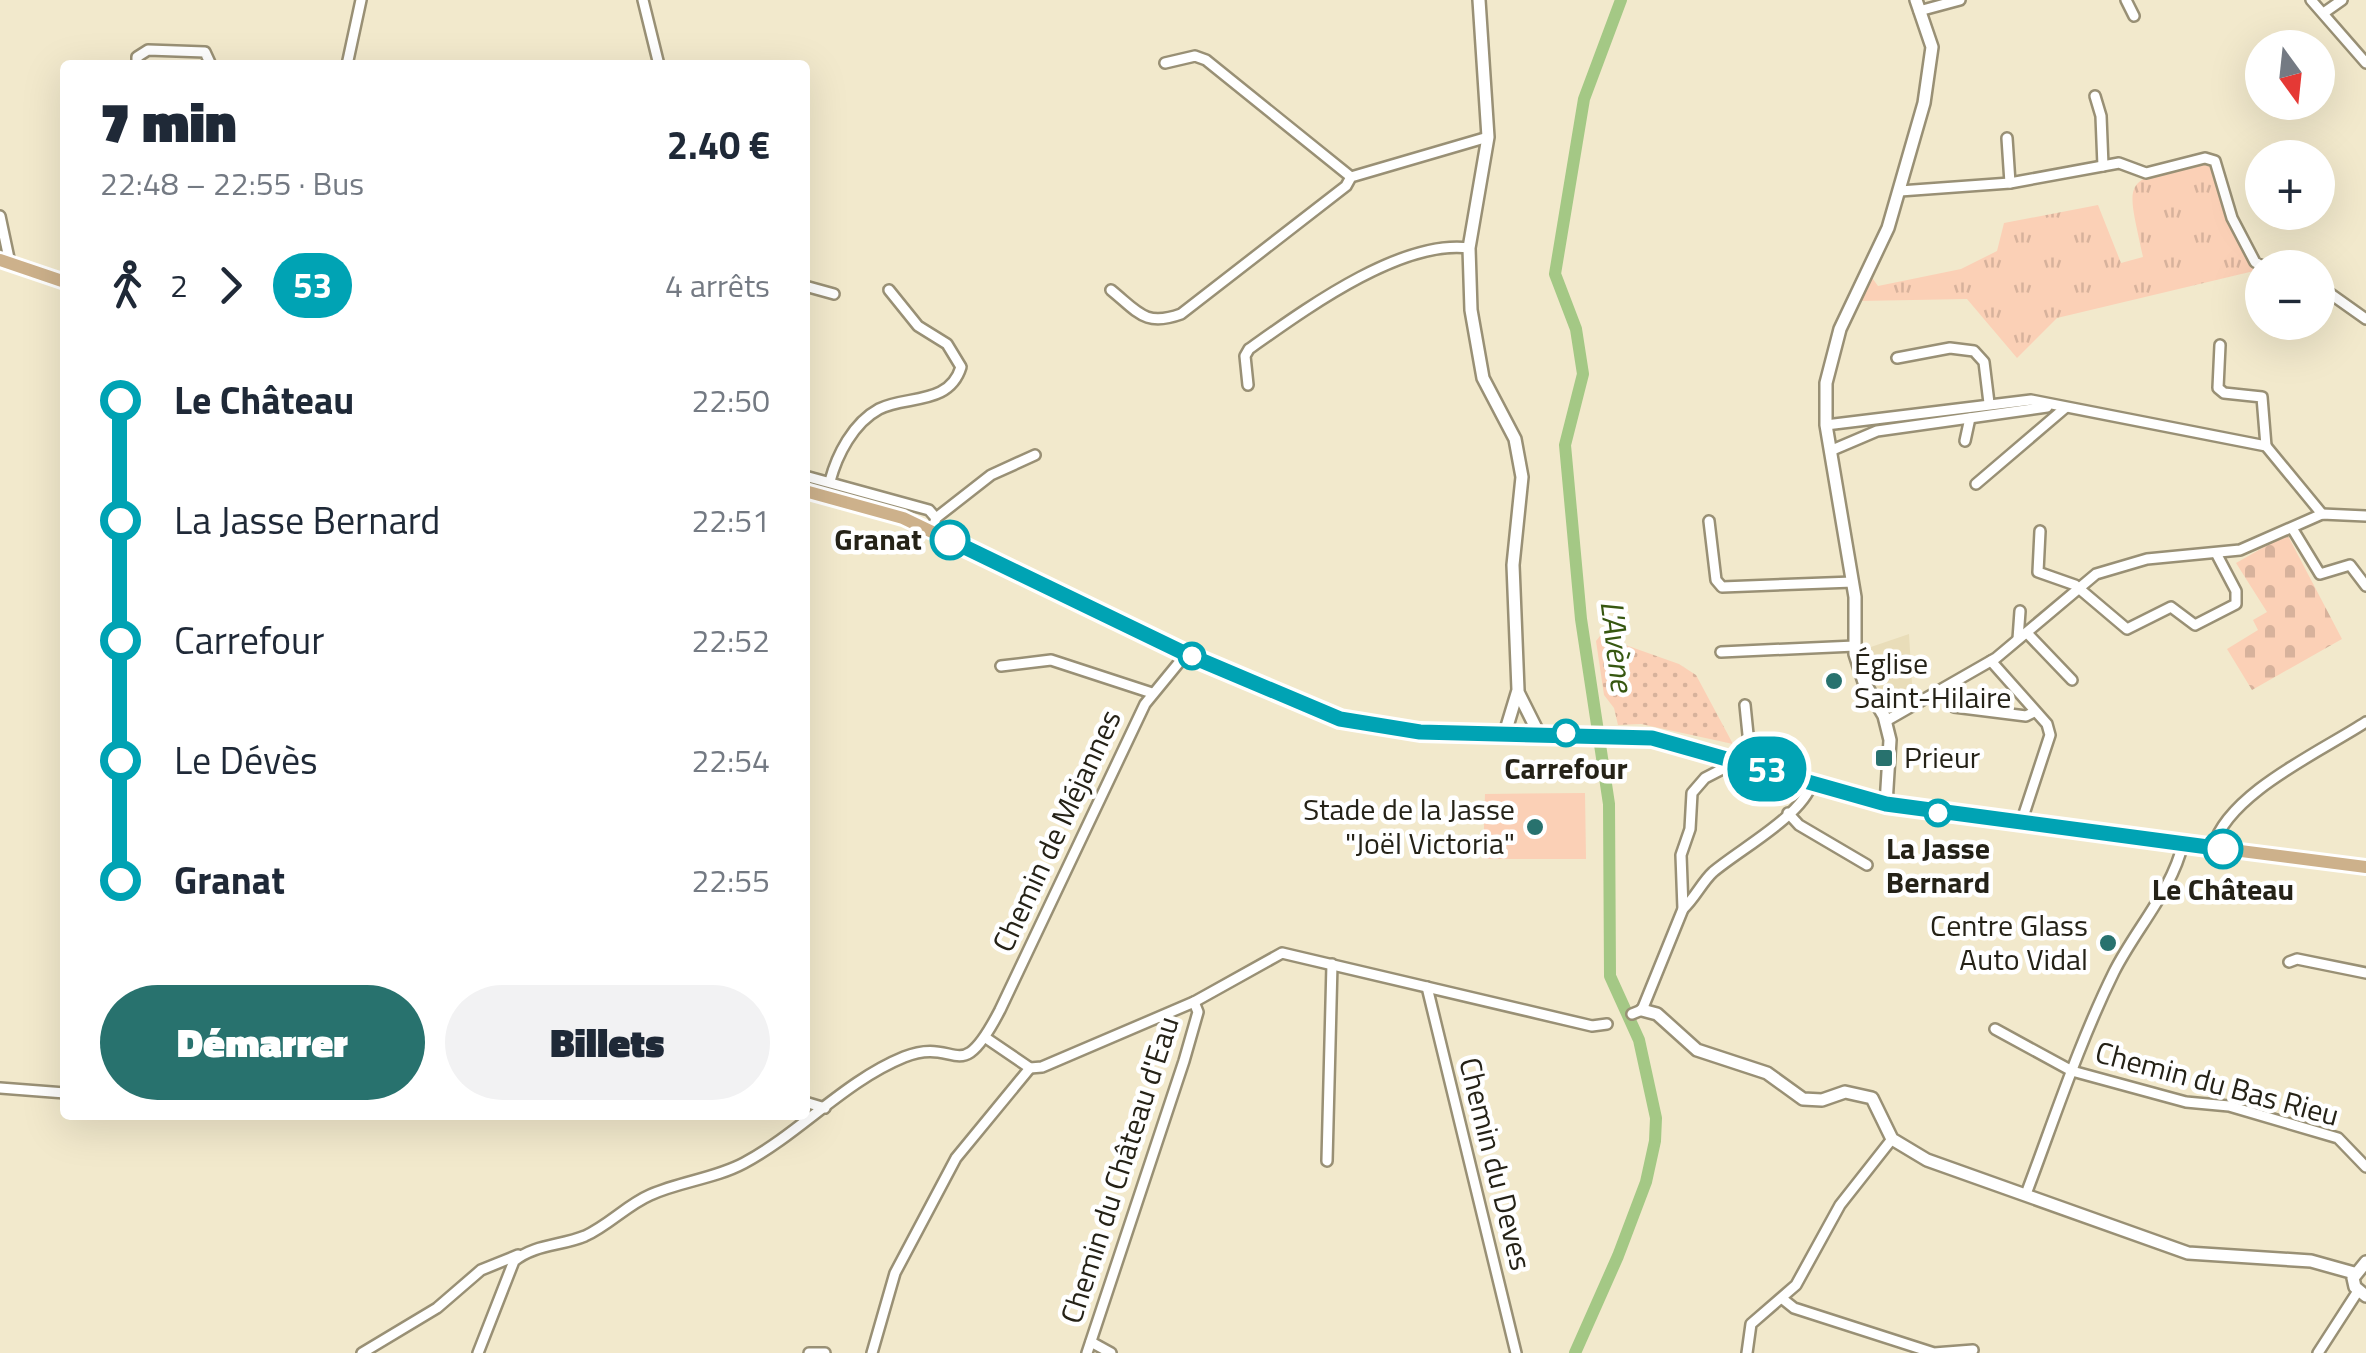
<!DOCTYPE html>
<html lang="fr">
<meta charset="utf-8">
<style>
body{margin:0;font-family:"Titillium Web",sans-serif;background:#f2f2f3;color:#1f2937;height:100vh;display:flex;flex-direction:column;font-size:38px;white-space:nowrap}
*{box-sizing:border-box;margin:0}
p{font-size:32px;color:#747a83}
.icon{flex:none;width:55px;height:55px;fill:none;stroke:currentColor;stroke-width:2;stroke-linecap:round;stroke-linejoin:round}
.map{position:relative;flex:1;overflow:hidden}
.panel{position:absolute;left:60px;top:60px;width:750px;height:1060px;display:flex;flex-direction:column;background:#fff;border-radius:10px;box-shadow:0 10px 40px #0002}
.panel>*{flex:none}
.badge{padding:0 20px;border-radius:32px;font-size:35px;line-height:65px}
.needle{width:65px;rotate:165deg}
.buttons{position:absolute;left:2245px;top:30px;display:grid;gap:20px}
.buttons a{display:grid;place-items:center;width:90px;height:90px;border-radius:50%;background:#fff;box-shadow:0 10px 40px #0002;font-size:50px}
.map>.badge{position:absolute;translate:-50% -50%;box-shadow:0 0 0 5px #fff}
.legs{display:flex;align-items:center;gap:15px;height:110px;padding:0 40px;font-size:32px}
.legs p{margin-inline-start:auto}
.head{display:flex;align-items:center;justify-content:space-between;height:170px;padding:0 40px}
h1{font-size:55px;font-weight:800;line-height:75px}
.cta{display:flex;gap:20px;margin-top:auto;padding:20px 40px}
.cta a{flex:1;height:115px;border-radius:60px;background:#28726e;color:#fff;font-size:40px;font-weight:800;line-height:115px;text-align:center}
.cta a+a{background:#f2f2f3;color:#1f2937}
ul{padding:0 40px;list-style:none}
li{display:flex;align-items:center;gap:35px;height:120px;font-size:38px}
li i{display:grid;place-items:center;width:15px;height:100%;margin:0 12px;background:currentColor}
li i::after{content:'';width:25px;height:25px;margin:-12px;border:8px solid;border-radius:50%;background:#fff}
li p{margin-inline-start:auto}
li:first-child i{background:linear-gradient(#0000 50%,currentColor 0)}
li:last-child i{background:linear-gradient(currentColor 50%,#0000 0)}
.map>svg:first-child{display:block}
.built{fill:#e9ddb9}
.grass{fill:url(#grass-tufts)}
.cemetery{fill:url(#cemetery-stones)}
.park{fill:url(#park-dots)}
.pitch{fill:#fbd0b6}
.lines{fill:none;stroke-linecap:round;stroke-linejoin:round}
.river{stroke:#a4c885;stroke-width:12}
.street-casing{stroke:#999075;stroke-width:14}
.secondary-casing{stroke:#999075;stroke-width:16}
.primary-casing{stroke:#fff;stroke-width:18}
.street{stroke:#fff;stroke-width:9}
.secondary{stroke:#fff;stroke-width:11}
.primary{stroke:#cdb18b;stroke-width:12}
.line-1-casing{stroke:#fff;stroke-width:22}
.line-1{stroke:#00a3b4;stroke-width:15}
.stop-1-dot{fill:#fff;stroke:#00a3b4;stroke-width:5}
.poi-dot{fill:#28726e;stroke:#fff;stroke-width:4}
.labels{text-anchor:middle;stroke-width:9;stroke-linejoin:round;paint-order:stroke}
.stop-label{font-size:30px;font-weight:bold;fill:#252217;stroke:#fff}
.poi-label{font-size:30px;fill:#252217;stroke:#fff;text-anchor:start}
.street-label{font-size:30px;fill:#252217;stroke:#fff}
.water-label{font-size:32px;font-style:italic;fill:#365710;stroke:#fff}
</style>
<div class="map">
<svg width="2366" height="1353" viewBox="0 0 2366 1353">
<defs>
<pattern id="grass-tufts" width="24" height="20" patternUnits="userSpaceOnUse" patternTransform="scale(2.5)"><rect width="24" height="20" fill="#fbd0b6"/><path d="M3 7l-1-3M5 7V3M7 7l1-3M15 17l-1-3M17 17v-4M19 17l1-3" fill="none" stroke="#d7b29c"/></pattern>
<pattern id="cemetery-stones" width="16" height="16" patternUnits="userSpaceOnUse" patternTransform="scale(2.5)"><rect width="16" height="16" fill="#fbd0b6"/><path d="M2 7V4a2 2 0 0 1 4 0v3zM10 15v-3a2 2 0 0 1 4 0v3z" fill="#d7b29c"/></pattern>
<pattern id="park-dots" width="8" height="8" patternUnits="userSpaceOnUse" patternTransform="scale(2.5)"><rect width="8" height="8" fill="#fbd0b6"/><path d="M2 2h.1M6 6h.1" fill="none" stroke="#d7b29c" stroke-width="1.8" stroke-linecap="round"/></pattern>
</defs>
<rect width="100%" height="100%" fill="#f2e9cc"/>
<!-- built -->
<path class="built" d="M1909,634L1913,700L1893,708L1869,677L1871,665L1865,649Z"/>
<!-- grass -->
<path class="grass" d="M2202,161L2213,164L2241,246L2258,263L2254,271L2057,318L2017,358L1967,299L1859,301L1870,275L1878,286L1961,269L1997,251L2004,223L2098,205L2121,263L2143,257C2126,176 2120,182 2202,161Z"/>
<!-- cemetery -->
<path class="cemetery" d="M2287,534L2342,639L2252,690L2227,649L2258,630L2253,620L2267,612L2236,563Z"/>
<!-- park -->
<path class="park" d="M1600,636L1679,664L1696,675L1733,744L1641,724L1618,725L1614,708L1604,695L1596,641Z"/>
<!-- pitch -->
<path class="pitch" d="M1585,793L1586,859H1483L1485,794Z"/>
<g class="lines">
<!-- river -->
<path class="river" d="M1575,1353L1618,1256L1646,1182L1655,1141L1656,1118L1639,1040L1610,976L1609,804L1581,619L1565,445L1583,374L1576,329L1555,274L1584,99L1621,0"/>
<defs>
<g id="street">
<path d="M643,0L659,65"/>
<path d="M2126,0L2134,16"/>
<path d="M2311,0L2366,63"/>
<path d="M1919,11L1960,0"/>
<path d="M2325,12L2342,0"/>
<path d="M1165,63L1195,56L1206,60L1351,177"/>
<path d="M137,65V57L148,50L205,52L211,65"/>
<path d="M347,65L361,0"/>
<path d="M2095,96L2101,116L2103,166"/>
<path d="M2007,138L2010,183"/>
<path d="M1900,191L2010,183L2119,163L2146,173L2205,158L2215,161L2232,218L2255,262L2262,266L2292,260L2300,268"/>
<path d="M0,216L10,263"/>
<path d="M2318,285L2366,319"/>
<path d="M805,286L834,294"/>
<path d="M1111,290C1138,312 1145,327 1181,314L1346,186L1351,177L1488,137"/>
<path d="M2220,345L2218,388L2224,393L2262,397L2266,446"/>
<path d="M1897,358L1950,348L1974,351L1984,362L1989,403"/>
<path d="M1248,385L1245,356L1249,349C1303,311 1400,239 1469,248"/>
<path d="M1826,425L2031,400L2266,446L2322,514"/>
<path d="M1965,441L1970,418"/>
<path d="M1830,451L1877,431L2047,407"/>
<path d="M805,476L929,510L936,518L932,531"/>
<path d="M830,481C837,455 853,423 879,409C906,395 949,406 961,367L947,344L918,326L889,290"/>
<path d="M1976,484L2065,408"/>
<path d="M936,518L991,475L1035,455"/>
<path d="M1709,521L1716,580L1722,587L1853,582"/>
<path d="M2292,528L2320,574L2350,565L2366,586"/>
<path d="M2040,531L2038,572L2075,585L2127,629L2171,607L2195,625L2236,604V591L2216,553"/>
<path d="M2027,633L2072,680"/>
<path d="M2018,639L2020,611"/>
<path d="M1721,652L1855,646"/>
<path d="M1991,661L2047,724L2050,735L2021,823"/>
<path d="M1001,666L1051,660L1152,693"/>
<path d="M1745,705L1751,764"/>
<path d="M1954,707L2026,716L2034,712"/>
<path d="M1886,721L1996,658L2096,574L2147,559L2240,550L2322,514L2366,516"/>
<path d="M1788,813L1799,825L1867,865"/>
<path d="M2213,847C2228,793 2322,751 2366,722"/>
<path d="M1683,909C1695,898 1702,882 1713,872C1740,849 1802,816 1812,783"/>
<path d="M2289,962L2297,959L2366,973"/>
<path d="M1427,987L1516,1353"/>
<path d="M1632,1014L1642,1010L1683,909L1681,855L1690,829L1692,793L1705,778L1736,762"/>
<path d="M1995,1029L2072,1071L2186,1102L2229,1106L2338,1138L2366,1167"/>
<path d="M986,1038L1030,1068L1042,1067L1194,1002L1282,953L1592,1026L1607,1024"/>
<path d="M0,1088L65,1093"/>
<path d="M805,1102L825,1108"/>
<path d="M1327,1161L1332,964"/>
<path d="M2026,1194C2054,1120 2079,1043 2114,972C2135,930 2173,889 2183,843"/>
<path d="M1784,1300L1794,1308L1934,1353L1973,1350"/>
<path d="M1091,1342L1111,1353"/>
<path d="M362,1353L437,1308L481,1270L518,1255"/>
<path d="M478,1353L514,1261C535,1244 561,1246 585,1236C609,1225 627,1205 650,1195C681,1181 714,1179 744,1163C800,1133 845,1081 904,1057C959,1035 958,1091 1000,1010L1145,704L1186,654"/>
<path d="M809,1353H825"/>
<path d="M872,1353L895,1273L956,1158L1030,1068"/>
<path d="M1087,1353L1184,1061L1198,1012L1194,1002"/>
<path d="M1747,1353L1751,1324L1796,1285L1840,1205L1892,1139"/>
<path d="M2318,1353L2358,1291"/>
</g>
<g id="secondary">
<path d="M1479,0L1488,137L1469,248L1471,310L1483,378L1515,439L1522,477L1513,565L1518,690L1505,733"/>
<path d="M1519,694L1538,732"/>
<path d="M1886,804L1890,740L1884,716L1864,682L1855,654V597L1826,425V383L1840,329L1888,228L1924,103L1932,47L1916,0"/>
<path d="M1642,1010L1657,1014L1697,1050L1767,1073L1803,1099L1822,1100L1845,1092L1872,1098L1892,1139L1927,1160L2188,1253L2311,1261L2354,1273"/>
<path d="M2366,1262L2353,1278L2355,1287L2366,1296"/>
</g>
<g id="primary">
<path d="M0,260L65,282"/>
<path d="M805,491L903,518L1186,654L1339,719L1420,732L1652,739L1869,800L1926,811L2366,867"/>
</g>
</defs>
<!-- street casing -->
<use href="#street" class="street-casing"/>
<!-- secondary casing -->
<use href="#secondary" class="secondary-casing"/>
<!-- primary casing -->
<use href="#primary" class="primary-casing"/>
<!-- street -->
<use href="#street" class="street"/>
<!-- secondary -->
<use href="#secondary" class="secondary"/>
<!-- primary -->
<use href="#primary" class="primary"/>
</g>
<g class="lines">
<defs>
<path id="line-1" d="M950,540L1186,654L1340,719L1420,732L1652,738L1886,804L2223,849"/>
</defs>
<!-- line-1 casing -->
<use href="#line-1" class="line-1-casing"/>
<!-- line-1 -->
<use href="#line-1" class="line-1"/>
</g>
<!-- markers -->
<g class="stop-1-dot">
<circle cx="950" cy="540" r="18"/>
<circle cx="1192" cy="656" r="12"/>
<circle cx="1566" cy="733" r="12"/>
<circle cx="1938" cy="813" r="12"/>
<circle cx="2223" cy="849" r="18"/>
</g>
<g class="poi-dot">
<circle cx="1834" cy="681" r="10"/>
<rect x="1874" y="748" width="20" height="20" rx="5"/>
<circle cx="1535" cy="827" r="10"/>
<circle cx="2108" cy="943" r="10"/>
</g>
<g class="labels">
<!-- stop labels -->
<g class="stop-label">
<text x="922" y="550" text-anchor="end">Granat</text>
<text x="1566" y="779">Carrefour</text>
<text x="1938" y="859">La Jasse<tspan x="1938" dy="34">Bernard</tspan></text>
<text x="2223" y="900">Le Château</text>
</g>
<!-- poi labels -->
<g class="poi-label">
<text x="1854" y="674">Église<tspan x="1854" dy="34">Saint-Hilaire</tspan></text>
<text x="1904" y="768">Prieur</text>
<text x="1515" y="820" text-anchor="end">Stade de la Jasse<tspan x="1515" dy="34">"Joël Victoria"</tspan></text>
<text x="2088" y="936" text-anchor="end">Centre Glass<tspan x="2088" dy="34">Auto Vidal</tspan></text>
</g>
<!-- street labels -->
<g class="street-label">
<text transform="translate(1057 831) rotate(-65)" y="10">Chemin de Méjannes</text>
<text transform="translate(2217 1084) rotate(15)" y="10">Chemin du Bas Rieu</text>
<text transform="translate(1495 1164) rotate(76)" y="10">Chemin du Deves</text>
<text transform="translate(1120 1170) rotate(-72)" y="10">Chemin du Château d'Eau</text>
</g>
<!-- water labels -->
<g class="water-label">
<text transform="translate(1617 646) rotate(83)" y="11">L'Avène</text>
</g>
</g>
</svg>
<div class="buttons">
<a><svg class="needle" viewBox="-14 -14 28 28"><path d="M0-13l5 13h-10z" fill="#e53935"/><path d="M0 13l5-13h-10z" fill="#747a83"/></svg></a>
<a>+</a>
<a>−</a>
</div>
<b class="badge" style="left:1767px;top:769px;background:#00a3b4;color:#fff">53</b>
<section class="panel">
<div class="head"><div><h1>7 min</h1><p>22:48 – 22:55 · Bus</p></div><b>2.40 €</b></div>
<div class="legs"><svg class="icon" aria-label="walk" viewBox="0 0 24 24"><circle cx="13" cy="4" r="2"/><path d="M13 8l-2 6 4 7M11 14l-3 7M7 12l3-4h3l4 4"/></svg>2<svg class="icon" aria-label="forward" viewBox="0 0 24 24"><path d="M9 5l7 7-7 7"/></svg><b class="badge" style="background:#00a3b4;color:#fff">53</b><p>4 arrêts</p></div>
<ul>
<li><i style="color:#00a3b4"></i><b>Le Château</b><p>22:50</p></li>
<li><i style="color:#00a3b4"></i><span>La Jasse Bernard</span><p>22:51</p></li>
<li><i style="color:#00a3b4"></i><span>Carrefour</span><p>22:52</p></li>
<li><i style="color:#00a3b4"></i><span>Le Dévès</span><p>22:54</p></li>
<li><i style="color:#00a3b4"></i><b>Granat</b><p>22:55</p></li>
</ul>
<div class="cta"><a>Démarrer</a><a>Billets</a></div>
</section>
</div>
